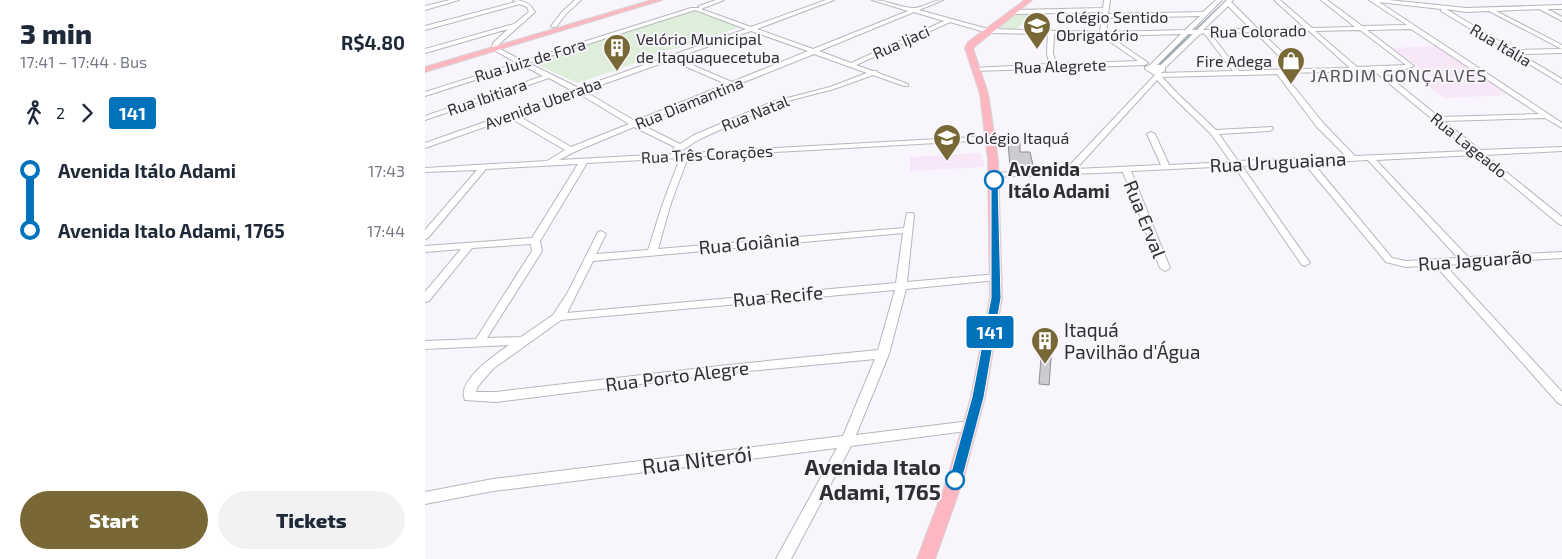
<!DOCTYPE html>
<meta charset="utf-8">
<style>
body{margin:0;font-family:"Exo 2",sans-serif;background:#f2f2f3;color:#1f2937;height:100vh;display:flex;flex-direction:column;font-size:19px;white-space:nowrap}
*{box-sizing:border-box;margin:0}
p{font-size:16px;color:#747a83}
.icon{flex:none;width:28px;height:28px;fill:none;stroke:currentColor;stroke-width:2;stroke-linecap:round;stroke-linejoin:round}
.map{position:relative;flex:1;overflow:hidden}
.panel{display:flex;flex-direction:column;background:#fff;width:425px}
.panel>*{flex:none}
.badge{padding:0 10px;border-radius:4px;font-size:18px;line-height:32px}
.map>.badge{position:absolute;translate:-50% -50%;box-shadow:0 0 0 2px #fff}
.legs{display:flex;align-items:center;gap:8px;height:55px;padding:0 20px;font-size:16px}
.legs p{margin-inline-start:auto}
.overview{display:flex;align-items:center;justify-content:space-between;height:85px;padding:0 20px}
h1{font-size:28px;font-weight:800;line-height:38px}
.button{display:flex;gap:10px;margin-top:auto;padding:10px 20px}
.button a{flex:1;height:58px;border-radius:30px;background:#786836;color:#fff;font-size:20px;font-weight:800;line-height:58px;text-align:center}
.button a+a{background:#f2f2f3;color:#1f2937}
ul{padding:0 20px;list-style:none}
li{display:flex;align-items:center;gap:18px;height:60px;font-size:19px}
li i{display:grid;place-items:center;width:8px;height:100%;margin:0 6px;background:currentColor}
li i::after{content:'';width:12px;height:12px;margin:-6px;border:4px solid;border-radius:50%;background:#fff}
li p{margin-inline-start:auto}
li:first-child i{background:linear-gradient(#0000 50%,currentColor 0)}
li:last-child i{background:linear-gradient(currentColor 50%,#0000 0)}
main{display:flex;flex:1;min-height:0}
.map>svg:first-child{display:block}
.education{fill:#f7e7f9}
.green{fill:#deeedb}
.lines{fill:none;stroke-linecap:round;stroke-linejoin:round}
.stream{stroke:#87a4ac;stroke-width:2}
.building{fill:#cdcad0;stroke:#908d93}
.minor-casing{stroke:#b8b6bc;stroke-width:2}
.major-casing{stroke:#d5d5d6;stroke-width:2}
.minor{fill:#fff;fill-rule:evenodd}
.major{fill:#feb7c1;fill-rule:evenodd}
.line-1{fill:#0072bc;stroke:#fff}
.stop-1-dot{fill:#fff;stroke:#0072bc;stroke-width:2.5}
.labels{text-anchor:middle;stroke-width:4;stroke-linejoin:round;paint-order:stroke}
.far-poi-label{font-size:16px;fill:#2f2e31;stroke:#f8f6fc;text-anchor:start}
.far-street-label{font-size:16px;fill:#2f2e31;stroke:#f8f6fc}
.far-quarter-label{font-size:18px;letter-spacing:1px;fill:#58575c;stroke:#f8f6fc}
.street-label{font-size:19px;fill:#2f2e31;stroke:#f8f6fc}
.stop-label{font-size:19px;font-weight:bold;fill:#2f2e31;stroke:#f8f6fc;text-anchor:start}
.poi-label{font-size:19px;fill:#2f2e31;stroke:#f8f6fc;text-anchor:start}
.near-street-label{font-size:22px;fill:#2f2e31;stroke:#f8f6fc}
.near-stop-label{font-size:22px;font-weight:bold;fill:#2f2e31;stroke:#f8f6fc;text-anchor:end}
</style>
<main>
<section class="panel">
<div class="overview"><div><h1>3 min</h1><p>17:41 – 17:44 · Bus</p></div><b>R$4.80</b></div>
<div class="legs"><svg class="icon" aria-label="walk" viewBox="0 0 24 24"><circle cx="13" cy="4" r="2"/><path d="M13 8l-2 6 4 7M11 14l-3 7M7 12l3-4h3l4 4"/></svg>2<svg class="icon" aria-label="forward" viewBox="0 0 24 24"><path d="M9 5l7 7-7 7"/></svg><b class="badge" style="background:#0072bc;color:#fff">141</b></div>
<ul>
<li><i style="color:#0072bc"></i><b>Avenida Itálo Adami</b><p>17:43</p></li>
<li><i style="color:#0072bc"></i><b>Avenida Italo Adami, 1765</b><p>17:44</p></li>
</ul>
<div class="button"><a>Start</a><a>Tickets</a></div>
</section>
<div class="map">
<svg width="1137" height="559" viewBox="0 0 1137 559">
<rect width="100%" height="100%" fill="#f8f6fc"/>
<!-- education -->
<g class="education">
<path d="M1011,46L1083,95L1019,98L995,80L1009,79L968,48Z"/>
<path d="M556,153L560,167L485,171V157Z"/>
</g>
<!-- green -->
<g class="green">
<path d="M269,11L315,27L254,48L234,52L220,60L153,83L105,62Z"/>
<path d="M610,12L591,29L570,28L589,13Z"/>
</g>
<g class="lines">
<!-- stream -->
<path class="stream" d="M735,64L802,0"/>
</g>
<!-- building -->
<g class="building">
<path d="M595,142V152H605L608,165L585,166L583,143Z"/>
<path d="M617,345L627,346L624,385L614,384Z"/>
</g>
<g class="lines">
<defs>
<g id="minor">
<path d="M25,0H34L0,10V6Z"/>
<path d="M88,0C98,0 105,3 110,12L73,45V48L98,61L266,8H274V6L291,0H299L276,9L326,27L401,0H409L332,29L388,49L483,11L447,0C461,0 473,7 487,8C497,9 507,0 518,0L494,10L563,29L675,32L678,12L587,14L584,12L587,10L678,8L679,0H685L683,14L778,12L791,0H797L767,30H772L802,0H808L806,2L833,29L880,28L849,0H855L887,28L930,27L896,0H902L937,26L982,25L944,0H964L1041,8L1137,5V9H1122L1137,17V21L1114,9L1071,11L1137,45V49L1064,11L1041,12L1021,9L1089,50L1137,49V53L1095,54L1137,79V84L1016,11V9L954,2L1137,123V128L1120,118L1019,121L1055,150L1137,147V151L1060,155L1137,217V225L1134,224L1051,155L951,160L1043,257L1137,252V258L1020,265L1137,392V405L1133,403L1010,265L981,267L961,262L879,163L817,166L885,263L880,266L877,265L809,166L706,171L745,268L740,271L735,268L698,172L565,177V173H568L641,169L730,75L720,69V67L725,65L756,34L684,36L722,62L723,63L720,65L550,71L547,69L548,68L624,64L622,53L623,34L563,33L525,22L431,65L448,71H452L453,73L483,84V86H479L448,75L409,89L351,104L275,139L254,152H248L247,150L250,147L209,127L149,152L134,160L568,136V140H565L263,157L246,203L233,249L479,228L482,213H488L489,215L482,282L572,274L577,277L572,280L481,289L464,354L431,435L545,421L549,422L551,426L549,430L426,446L366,559H351L412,448L68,491L0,504V492L68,479L418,436L450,359L303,373L71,402L40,400C31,381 70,355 84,345L0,349V341L51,339L107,251L106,244L47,248L4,301L0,302V292L36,249L0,252V246L107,238L153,164L61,169L3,238L0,239V230L52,170L0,172V168L122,161L140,150L85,118L0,148V143L148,91L124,78L0,120V116L118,76L97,65L0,96V92L92,63L67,49L68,43L83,29L0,53V49L89,24L104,12L102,7L95,4L0,30V26L91,2ZM803,6L826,29L778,30ZM270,10L321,29L154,88L103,63ZM489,12L519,21L426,63L394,51ZM775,16L760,30L681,32L683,18ZM986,29L1114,114L1014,117L957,71L978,70L989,66L942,30ZM935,30L981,65L932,67L890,31ZM326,31L383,51L307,82L251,58ZM884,31L925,68L875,69L836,32ZM830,32L867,69L814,71L785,33ZM779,33L808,71L735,73L740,71V68L775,34ZM629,34L677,36L713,61L631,64L628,53ZM763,34H768L736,65H732ZM389,54L442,73L405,87L347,102L269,135L255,144L215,124ZM246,60L301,84L210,121L159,91ZM949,71L1046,151L930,156L898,123L858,73ZM852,74L892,127L921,156L813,161L794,134L844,131L848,129L847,127L791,130L753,94L737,77ZM732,80L748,97L786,134L806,162L744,165L730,134L726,132L722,134L736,165L651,169ZM153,93L204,124L146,147L92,115ZM255,158L238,203L223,250L171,254L181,234L176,231L173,232L143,292L128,315L96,337L62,338L117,251L115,241L162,163ZM943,160L1033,258L981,261L967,258L888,163ZM478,233L471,283L142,313L168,261ZM470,290L453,350L303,365L71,392H51L52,388L58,380L69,368L136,320Z"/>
<path d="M150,0H156L141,14L131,27H127L126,26L137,12Z"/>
</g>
<g id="major">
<path d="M227,0H237L0,72V67Z"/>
<path d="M600,0H607L548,48L563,94L573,160L577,298L560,397L538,480L510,559H492L522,480L546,397L565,298L563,160L555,94L540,48L543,42Z"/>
</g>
</defs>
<!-- minor casing -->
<use href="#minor" class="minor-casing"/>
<!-- major casing -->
<use href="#major" class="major-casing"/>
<!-- minor -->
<use href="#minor" class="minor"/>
<!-- major -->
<use href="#major" class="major"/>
</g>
<!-- line-1 -->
<path class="line-1" d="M566,178L573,180L576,298L559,397L537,480L535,484L530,486L526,484L524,480L547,397L566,298Z"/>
<!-- icons -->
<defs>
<symbol id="school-pin" viewBox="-11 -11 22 30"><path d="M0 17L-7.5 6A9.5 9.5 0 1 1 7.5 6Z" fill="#786836" stroke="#f8f6fc"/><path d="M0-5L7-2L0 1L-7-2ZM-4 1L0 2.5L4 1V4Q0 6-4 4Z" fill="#fff"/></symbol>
<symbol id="building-pin" viewBox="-11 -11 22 30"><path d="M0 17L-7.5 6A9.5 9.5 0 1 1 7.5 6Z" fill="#786836" stroke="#f8f6fc"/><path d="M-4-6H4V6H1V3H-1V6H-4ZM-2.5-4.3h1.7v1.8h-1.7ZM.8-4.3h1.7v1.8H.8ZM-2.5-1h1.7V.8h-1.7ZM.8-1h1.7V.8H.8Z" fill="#fff"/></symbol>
<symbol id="shop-pin" viewBox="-11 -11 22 30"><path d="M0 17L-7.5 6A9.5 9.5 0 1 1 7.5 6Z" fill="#786836" stroke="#f8f6fc"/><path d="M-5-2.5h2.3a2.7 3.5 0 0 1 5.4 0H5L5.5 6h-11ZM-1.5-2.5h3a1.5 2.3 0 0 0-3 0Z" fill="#fff"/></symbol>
</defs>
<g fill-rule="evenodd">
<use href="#school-pin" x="596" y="10" width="32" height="43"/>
<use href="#building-pin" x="176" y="32" width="32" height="43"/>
<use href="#shop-pin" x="850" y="45" width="32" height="43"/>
<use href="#school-pin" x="506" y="122" width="32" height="43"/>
<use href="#building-pin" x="604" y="325" width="32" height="43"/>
</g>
<!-- markers -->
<g class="stop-1-dot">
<circle cx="569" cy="180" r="9"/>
<circle cx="530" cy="480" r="9"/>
</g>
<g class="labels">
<!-- far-poi labels -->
<g class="far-poi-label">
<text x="631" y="23">Colégio Sentido<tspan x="631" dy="18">Obrigatório</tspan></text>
<text x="211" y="45">Velório Municipal<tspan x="211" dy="18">de Itaquaquecetuba</tspan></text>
<text x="847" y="67" text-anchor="end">Fire Adega</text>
<text x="541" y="144">Colégio Itaquá</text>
</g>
<!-- far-street labels -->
<g class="far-street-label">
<text transform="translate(833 31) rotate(-1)" y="6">Rua Colorado</text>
<text transform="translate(476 42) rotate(-24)" y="6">Rua Ijaci</text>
<text transform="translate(1076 45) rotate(31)" y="6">Rua Itália</text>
<text transform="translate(105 60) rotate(-17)" y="6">Rua Juiz de Fora</text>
<text transform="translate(635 66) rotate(-2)" y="6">Rua Alegrete</text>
<text transform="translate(62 97) rotate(-19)" y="6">Rua Ibitiara</text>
<text transform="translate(118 103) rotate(-20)" y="6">Avenida Uberaba</text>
<text transform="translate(264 103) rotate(-22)" y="6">Rua Diamantina</text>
<text transform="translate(330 113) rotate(-22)" y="6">Rua Natal</text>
<text transform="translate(1044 145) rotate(39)" y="6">Rua Lageado</text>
<text transform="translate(282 154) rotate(-3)" y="6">Rua Três Corações</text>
</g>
<!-- far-quarter labels -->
<g class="far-quarter-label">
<text x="974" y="82">JARDIM GONÇALVES</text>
</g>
<!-- street labels -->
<g class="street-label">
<text transform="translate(853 162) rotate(-3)" y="7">Rua Uruguaiana</text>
<text transform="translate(720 219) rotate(68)" y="7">Rua Erval</text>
<text transform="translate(324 243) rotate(-5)" y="7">Rua Goiânia</text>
<text transform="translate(1050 260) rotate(-4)" y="7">Rua Jaguarão</text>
<text transform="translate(353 296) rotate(-5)" y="7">Rua Recife</text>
<text transform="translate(252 376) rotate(-7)" y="7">Rua Porto Alegre</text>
</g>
<!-- stop labels -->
<g class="stop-label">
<text x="583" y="176">Avenida<tspan x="583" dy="22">Itálo Adami</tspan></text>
</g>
<!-- poi labels -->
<g class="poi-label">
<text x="639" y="337">Itaquá<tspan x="639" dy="22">Pavilhão d'Água</tspan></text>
</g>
<!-- near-street labels -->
<g class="near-street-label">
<text transform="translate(272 460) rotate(-7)" y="8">Rua Niterói</text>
</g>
<!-- near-stop labels -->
<g class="near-stop-label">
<text x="516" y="475">Avenida Italo<tspan x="516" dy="25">Adami, 1765</tspan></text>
</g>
</g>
</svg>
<b class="badge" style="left:565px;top:332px;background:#0072bc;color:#fff">141</b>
</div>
</main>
